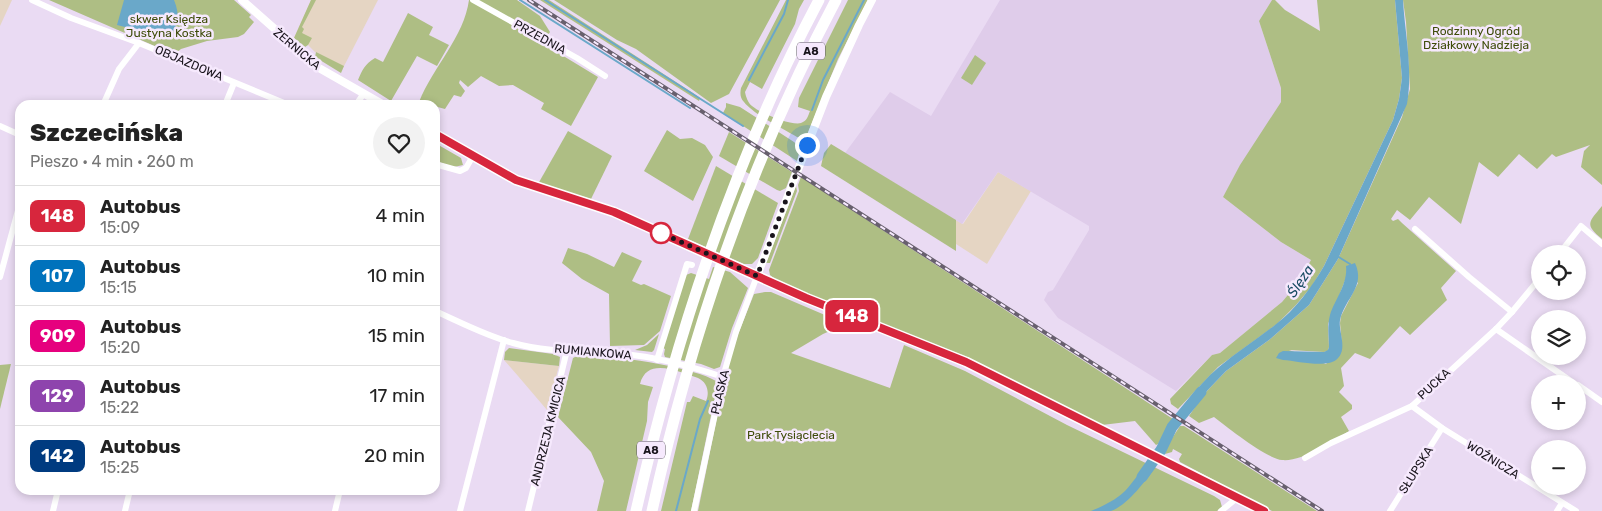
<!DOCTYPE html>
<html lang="pl">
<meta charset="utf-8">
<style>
body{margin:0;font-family:Rubik,sans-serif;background:#f2f2f2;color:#222;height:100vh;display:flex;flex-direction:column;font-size:19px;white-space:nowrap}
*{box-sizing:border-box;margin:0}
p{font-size:16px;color:#767676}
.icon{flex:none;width:28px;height:28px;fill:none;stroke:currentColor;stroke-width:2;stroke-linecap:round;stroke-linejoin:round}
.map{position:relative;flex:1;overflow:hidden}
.side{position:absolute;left:15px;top:100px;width:425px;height:395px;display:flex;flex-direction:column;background:#fff;border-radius:15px;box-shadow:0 2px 8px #0003}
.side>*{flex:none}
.badge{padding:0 10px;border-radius:8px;font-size:18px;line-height:32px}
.controls{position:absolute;left:1531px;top:245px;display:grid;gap:10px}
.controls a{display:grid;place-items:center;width:55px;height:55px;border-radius:50%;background:#fff;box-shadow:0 2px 8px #0003;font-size:25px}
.you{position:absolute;width:25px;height:25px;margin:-12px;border:4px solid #fff;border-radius:50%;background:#1a73e8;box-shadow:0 0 0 8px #1a73e833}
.map>.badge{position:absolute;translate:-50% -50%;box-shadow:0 0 0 2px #fff}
.round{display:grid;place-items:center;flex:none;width:52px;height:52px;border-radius:26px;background:#f2f2f2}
.headline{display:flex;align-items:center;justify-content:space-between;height:85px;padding:0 15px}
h1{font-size:24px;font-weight:800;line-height:38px}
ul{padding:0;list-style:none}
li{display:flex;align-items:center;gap:15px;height:60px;padding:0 15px;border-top:1px solid #e0e0e0}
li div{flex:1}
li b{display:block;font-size:19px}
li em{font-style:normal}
li .badge{min-width:55px;font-weight:700;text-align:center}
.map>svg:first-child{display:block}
.commercial{fill:#e5d5c3}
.built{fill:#dfccea}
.green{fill:#aebe84;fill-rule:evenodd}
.water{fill:#6aa8c9}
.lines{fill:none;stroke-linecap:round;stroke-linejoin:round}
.stream{stroke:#6aa8c9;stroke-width:2}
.river{stroke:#6aa8c9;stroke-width:11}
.minor{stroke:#fff;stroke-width:6}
.tertiary{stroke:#fff;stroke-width:8}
.motorway{stroke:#fff;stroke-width:11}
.rail-casing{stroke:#68606e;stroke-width:4}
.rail{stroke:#f6e9fd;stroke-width:2;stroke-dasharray:5.5;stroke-linecap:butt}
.line-casing{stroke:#fff;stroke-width:11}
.line{stroke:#d7263d;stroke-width:8}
.walk{stroke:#19141c;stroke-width:5;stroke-dasharray:0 9}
.stop-dot{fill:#fff;stroke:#d7263d;stroke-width:2.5}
.labels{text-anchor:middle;stroke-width:5;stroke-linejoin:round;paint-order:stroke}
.shield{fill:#f6e9fd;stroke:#5b5460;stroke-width:1}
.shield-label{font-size:11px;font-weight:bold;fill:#19141c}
.park-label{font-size:12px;fill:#3e4c09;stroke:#f6e9fd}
.street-label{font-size:12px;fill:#19141c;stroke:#f6e9fd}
.water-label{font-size:14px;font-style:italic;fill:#164961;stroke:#f6e9fd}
</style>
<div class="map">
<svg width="1602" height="511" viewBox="0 0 1602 511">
<rect width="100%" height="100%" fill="#eadbf3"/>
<!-- commercial -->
<g class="commercial">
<path d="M0,0H12L0,26Z"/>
<path d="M311,0H378L342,70L315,52L308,45L294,38Z"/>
<path d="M998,172L1031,191L987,264L956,244V220L963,224Z"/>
<path d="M504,360L559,366L547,410L518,376Z"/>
</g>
<!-- built -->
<path class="built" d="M1000,0H1272L1259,21L1281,88V102L1223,197L1281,242L1311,260L1298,283L1282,302L1220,353L1212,355L1176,391L1063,321L1058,318L1044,300L1048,292L1053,290L1089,230V226L998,172L962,224L845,153L890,92L931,116Z"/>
<!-- green -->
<g class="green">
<path d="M49,0H234L251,15L249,17L254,22L244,34L238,37L207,41L181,49L176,53L173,54Z"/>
<path d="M311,0H316L302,27L304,29L302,33L312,38L308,45L305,47L294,38Z"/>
<path d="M469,0H517L540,16L550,32L542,43L598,77L571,126L541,109L544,103L513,85L499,86L481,76L468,87L460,80L459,83L465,91L461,97L454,95L445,109L419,102C433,67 464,37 469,0Z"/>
<path d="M540,0H549L693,93L700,98L699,101Z"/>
<path d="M554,0H780L729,94L711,103L636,49L617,40Z"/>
<path d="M786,0H804L799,9L795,24L762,89L750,82L745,92C746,97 748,103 752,106C760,113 792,126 801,123C807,121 808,116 810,111L798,107L799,98L848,0H868L838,59L807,135L803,138L797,137C784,129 753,114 744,102C740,98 740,93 741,88Z"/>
<path d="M1272,0H1275L1285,10L1320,31L1317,0H1395L1402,78L1399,99L1393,120L1324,266L1312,286L1296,305L1277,324L1218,367L1178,409L1171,404L1170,399L1212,355L1220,353L1282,302L1298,283L1311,260L1281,242L1223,197L1240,165L1281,102V88L1259,21Z"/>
<path d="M1403,0H1602V185L1581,167L1584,151L1590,145L1556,157L1552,154L1537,169L1519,154L1498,177L1479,162L1461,224L1429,197L1410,220L1397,210L1391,219L1393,221L1398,219L1402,223L1456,271L1441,288L1447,300L1410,335L1400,326L1370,359L1355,353L1341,368L1344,386L1339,392L1352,405V409L1341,417L1349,431C1332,442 1302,462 1282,460C1267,459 1227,427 1214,417L1199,423L1189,416L1204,394L1226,371L1269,340L1309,305L1338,259L1402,117L1410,89L1406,22ZM1347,271L1358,283L1341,316L1340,323L1342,345L1326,364L1289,350L1324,352L1328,351L1329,347L1328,324L1346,278Z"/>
<path d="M408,13L433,27L429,35L449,45L437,66L417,56L391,101L358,80C362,70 365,64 375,58L383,62Z"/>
<path d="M316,52L344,66L341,73L315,57Z"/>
<path d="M975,55L986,63L972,85L961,78Z"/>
<path d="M726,103L740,107L794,142C802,148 799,153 797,161L723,113L726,107Z"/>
<path d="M667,130L680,139L692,138L705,145L713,157L693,201L644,171Z"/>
<path d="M568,131L612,156L591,199L538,184Z"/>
<path d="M729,132L792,172L786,188L780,191L777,190L719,156Z"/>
<path d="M435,143L461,158L463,165L454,167L435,161Z"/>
<path d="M831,144L956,220V251L821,166L824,153Z"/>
<path d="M716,166L778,203L758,258L752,264H744L688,239Z"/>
<path d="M801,177L1173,419L1158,444L1156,445L1135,421L1102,425L967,357L775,281L776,280L770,275L769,270L799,191L798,185Z"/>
<path d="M796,186L797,191L770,263H766Z"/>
<path d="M1602,206V239C1584,224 1589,222 1602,206Z"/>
<path d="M568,248L587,254L614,267L622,252L642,261L632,281L641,285L644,284L671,296L660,331L644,345L610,346L609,294L582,279L562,263Z"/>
<path d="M713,267L730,272L748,288L732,328L720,367L714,369L701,364L665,357L664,354L665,349L663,348L686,275L691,273L709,279Z"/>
<path d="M765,292H771L846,324L823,334L791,353L890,388L904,345L965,371L1067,425L1214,496L1220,500L1222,507L1217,511H698L725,378L737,337L754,294Z"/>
<path d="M659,334L654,350L652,352L635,350L647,345Z"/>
<path d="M509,348L553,354L560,357L559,366L504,360L505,352Z"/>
<path d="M575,357C607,353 693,367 716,381L717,387L691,511H661L687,402H690L693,396L706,401C710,392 707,382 698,378C679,372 647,356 640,384L653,387L648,402L647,421L626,511H597L604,481L591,452L558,417L573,358Z"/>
<path d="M11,364L0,409V365Z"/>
<path d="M1183,426H1184L1317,511H1272L1180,462L1179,459L1182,454L1173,449L1172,452L1165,454L1167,446L1180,426Z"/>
</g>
<!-- water -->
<g class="water">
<path d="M124,0H174C180,14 179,26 168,38L117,25Z"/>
<path d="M1395,0H1403C1405,35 1413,69 1407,104L1338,259L1309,305L1269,340L1226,371L1204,394L1195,407L1187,401C1197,389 1207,377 1219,367C1237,352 1257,339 1275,325C1296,309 1311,288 1324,266L1393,120L1399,99L1402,78Z"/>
<path d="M1355,263C1366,287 1345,298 1340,320C1338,332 1349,350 1336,360C1325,368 1297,361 1283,360L1276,358L1279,353L1283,351L1324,352L1328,350L1329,347C1329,336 1327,326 1330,315C1335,299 1348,284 1346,266Z"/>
<path d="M1148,464L1155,468C1145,481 1128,505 1111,511C1105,511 1097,511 1091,511C1103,506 1116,500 1125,491C1131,485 1144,466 1148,464Z"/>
</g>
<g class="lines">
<!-- stream -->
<g class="stream">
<path d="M520,0L690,108"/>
<path d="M545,0L743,126"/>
<path d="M749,80L784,14L788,0"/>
<path d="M812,110L823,80L864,0"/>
<path d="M1337,256L1350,264"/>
<path d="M676,511L700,419L708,401"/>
</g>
<!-- river -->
<path class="river" d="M1142,477L1161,450L1172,427L1201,392"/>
<!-- minor -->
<g class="minor">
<path d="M32,0L71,18L139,43L289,105"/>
<path d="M473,0L577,58L605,76"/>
<path d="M103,105L119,69L139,43"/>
<path d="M225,105L234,83"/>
<path d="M356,105L364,93"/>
<path d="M0,126L20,135"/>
<path d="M435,164L460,171L466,168L473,156"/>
<path d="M1415,229L1469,277L1512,312"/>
<path d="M1559,254L1581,226L1602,244"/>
<path d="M0,277L20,203"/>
<path d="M435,311C460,322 486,336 513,343C548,353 586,351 623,354C657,357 690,366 723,377"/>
<path d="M1496,329L1575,384"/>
<path d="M657,360L687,264L692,265"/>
<path d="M1578,385L1602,402"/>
<path d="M1412,406L1442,428L1576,511"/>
<path d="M1305,458L1331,443L1412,406L1496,329L1512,312L1540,278"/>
<path d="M53,511L58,490"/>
<path d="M125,511L130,490"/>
<path d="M335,511L340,490"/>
<path d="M460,511L504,340"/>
<path d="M528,511L567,350"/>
<path d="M694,511L723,377L736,332L757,276"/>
<path d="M1221,511L1237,498"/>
<path d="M1390,511L1442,428"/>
<path d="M1557,511L1562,503"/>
</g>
<!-- tertiary -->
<g class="tertiary">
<path d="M242,0L319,68L384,105"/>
<path d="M435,134L516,180L614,211L806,298L966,362L1264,511"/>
<path d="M757,276L826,97L859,25L872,0"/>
</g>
<!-- motorway -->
<g class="motorway">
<path d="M636,511C676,335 734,160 819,0"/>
<path d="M652,511C691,334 751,160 836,0"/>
</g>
<defs>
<path id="rail" d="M529,0L1322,511"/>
</defs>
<!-- rail casing -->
<use href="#rail" class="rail-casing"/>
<!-- rail -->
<use href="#rail" class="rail"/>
</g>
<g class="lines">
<defs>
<path id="line" d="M435,134L516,180L614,212L806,298L966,362L1264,511"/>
</defs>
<!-- line casing -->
<use href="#line" class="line-casing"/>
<!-- line -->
<use href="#line" class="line"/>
<!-- walk -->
<path class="walk" d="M661,233L659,232L757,276L807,145"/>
</g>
<!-- markers -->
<circle class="stop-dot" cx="661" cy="233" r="10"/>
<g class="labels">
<!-- shield labels -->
<g class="shield">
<rect x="797" y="42.5" width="28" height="17" rx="4"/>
<rect x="637" y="441.5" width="28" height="17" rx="4"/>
</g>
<g class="shield-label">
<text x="811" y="55">A8</text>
<text x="651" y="454">A8</text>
</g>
<!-- park labels -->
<g class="park-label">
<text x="169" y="23">skwer Księdza<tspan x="169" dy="14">Justyna Kostka</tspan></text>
<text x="1476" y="35">Rodzinny Ogród<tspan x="1476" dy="14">Działkowy Nadzieja</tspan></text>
<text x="791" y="439">Park Tysiąclecia</text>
</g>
<!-- street labels -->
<g class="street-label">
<text transform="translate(540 37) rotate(29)" y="4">PRZEDNIA</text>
<text transform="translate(297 49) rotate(40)" y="4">ŻERNICKA</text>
<text transform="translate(189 63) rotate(23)" y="4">OBJAZDOWA</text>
<text transform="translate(593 352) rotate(5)" y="4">RUMIANKOWA</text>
<text transform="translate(1434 384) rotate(-43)" y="4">PUCKA</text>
<text transform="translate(720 392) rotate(-77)" y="4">PŁASKA</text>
<text transform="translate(548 431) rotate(-76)" y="4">ANDRZEJA KMICICA</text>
<text transform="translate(1493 460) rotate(32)" y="4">WOŹNICZA</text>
<text transform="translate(1416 470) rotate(-58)" y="4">SŁUPSKA</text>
</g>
<!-- water labels -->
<g class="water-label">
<text transform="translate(1300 281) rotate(-56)" y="5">Ślęza</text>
</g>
</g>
</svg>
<div class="controls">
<a><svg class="icon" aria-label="locate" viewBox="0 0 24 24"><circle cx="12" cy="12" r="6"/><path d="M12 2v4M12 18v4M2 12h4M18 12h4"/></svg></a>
<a><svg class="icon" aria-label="layers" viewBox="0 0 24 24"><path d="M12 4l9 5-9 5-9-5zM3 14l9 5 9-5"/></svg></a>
<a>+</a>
<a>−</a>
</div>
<div class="you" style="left:807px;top:145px"></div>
<b class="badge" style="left:852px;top:316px;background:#d7263d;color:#fff">148</b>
<section class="side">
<div class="headline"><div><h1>Szczecińska</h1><p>Pieszo · 4 min · 260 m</p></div><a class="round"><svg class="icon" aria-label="heart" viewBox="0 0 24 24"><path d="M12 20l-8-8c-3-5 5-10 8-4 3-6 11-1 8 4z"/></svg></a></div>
<ul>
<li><span class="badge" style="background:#d7263d;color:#fff">148</span><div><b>Autobus</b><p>15:09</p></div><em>4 min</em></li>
<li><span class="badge" style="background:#0072bc;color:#fff">107</span><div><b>Autobus</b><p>15:15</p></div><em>10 min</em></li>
<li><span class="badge" style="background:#e6007e;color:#fff">909</span><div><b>Autobus</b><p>15:20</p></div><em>15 min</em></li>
<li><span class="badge" style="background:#8e44ad;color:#fff">129</span><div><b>Autobus</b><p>15:22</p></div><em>17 min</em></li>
<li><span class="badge" style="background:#003b80;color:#fff">142</span><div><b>Autobus</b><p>15:25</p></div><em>20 min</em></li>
</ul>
</section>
</div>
